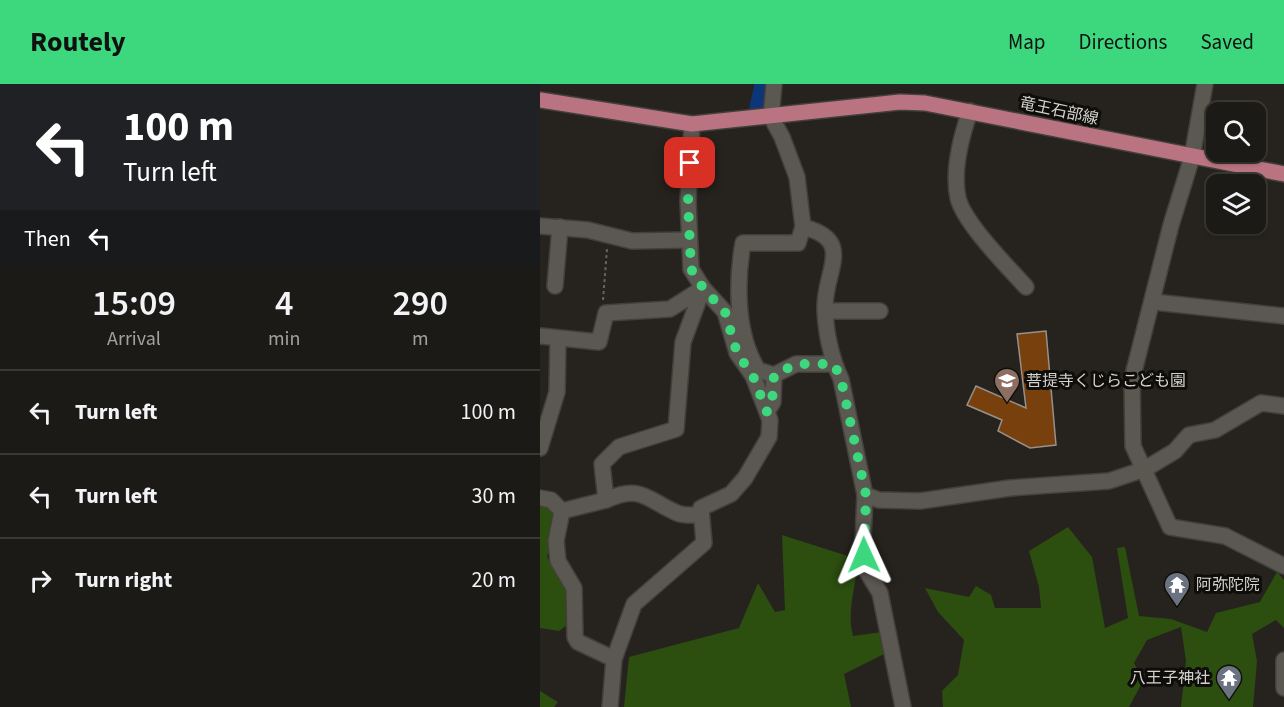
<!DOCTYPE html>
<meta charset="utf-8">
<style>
:root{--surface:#1c1a16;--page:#25231f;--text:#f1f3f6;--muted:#a0a1a1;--line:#3a3835;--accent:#3dd77e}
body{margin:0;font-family:"Source Sans 3","Noto Sans JP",sans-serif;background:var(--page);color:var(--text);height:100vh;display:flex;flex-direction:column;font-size:22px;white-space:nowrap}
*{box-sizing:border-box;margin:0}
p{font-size:20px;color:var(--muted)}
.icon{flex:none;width:33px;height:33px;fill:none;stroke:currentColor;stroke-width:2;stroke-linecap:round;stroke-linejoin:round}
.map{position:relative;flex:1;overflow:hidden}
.details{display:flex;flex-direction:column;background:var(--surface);width:540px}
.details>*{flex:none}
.top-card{background:#202124;color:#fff;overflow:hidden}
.buttons{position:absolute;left:666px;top:18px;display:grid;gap:12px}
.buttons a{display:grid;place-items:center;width:60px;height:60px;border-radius:12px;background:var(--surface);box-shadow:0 2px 4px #0004,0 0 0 2px var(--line);font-size:30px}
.pin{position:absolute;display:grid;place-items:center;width:51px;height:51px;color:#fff;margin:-26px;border-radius:12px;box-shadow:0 3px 9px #0006}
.me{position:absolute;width:66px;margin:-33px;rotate:359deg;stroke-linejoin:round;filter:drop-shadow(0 0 4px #0008)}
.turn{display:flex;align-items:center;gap:21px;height:126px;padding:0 24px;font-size:27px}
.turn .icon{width:78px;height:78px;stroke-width:2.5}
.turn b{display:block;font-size:42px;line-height:51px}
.then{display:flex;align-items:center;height:57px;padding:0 24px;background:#0003;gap:12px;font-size:22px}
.eta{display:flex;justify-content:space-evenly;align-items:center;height:102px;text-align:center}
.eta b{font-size:36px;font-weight:600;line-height:42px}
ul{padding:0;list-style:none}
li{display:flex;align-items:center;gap:18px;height:84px;padding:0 24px;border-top:2px solid var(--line)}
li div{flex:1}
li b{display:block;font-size:22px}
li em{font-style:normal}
header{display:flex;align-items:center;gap:36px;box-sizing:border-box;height:84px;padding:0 30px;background:var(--accent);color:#111}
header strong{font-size:28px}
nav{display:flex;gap:33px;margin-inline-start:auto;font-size:21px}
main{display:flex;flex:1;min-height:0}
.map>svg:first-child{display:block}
</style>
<header>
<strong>Routely</strong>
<nav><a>Map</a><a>Directions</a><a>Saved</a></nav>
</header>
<main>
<section class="details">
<div class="top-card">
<div class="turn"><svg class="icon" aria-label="left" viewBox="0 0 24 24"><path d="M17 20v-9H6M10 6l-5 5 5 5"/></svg><div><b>100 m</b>Turn left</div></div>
<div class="then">Then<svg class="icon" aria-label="left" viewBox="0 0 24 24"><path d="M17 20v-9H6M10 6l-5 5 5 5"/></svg></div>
</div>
<div class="eta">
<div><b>15:09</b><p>Arrival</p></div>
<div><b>4</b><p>min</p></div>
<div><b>290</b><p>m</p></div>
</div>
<ul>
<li><svg class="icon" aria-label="left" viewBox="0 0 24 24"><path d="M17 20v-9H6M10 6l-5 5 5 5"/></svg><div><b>Turn left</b></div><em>100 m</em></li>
<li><svg class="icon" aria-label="left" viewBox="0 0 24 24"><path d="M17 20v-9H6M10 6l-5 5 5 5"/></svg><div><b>Turn left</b></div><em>30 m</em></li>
<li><svg class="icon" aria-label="right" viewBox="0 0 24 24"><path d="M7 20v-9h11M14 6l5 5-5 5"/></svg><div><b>Turn right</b></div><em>20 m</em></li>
</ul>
</section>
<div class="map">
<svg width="744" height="623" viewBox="0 0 744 623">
<rect width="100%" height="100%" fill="#26231e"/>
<g fill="#2c4e0f">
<path d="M 0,420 L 8,420 L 15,435 L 7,473 L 28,507 L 27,541 L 19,547 L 0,544 Z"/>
<path d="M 528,443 L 552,473 L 565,544 L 588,534 L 577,464 L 585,463 L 599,532 L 631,535 L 667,548 L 676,529 L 720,518 L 737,488 L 744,496 L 744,544 L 736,536 L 712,550 L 717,577 L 713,623 L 641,623 L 646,577 L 641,543 L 607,556 L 594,579 L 603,597 L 589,623 L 403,623 L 402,607 L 418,591 L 424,556 L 398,528 L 385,504 L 429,513 L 436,502 L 451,511 L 455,524 L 501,524 L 499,503 L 489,467 Z"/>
<path d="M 242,451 L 317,475 C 317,503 306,525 313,552 L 342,548 L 344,570 L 304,590 L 311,623 L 84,623 L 89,573 L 199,544 L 218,499 L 235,528 L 245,526 Z"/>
<path d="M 0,607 L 18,618 L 14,623 L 0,623 Z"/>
</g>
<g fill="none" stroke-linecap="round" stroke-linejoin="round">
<path stroke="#0d3679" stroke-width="24" d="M 220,30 L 227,0"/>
</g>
<path fill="#78400d" stroke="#97908c" stroke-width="1.5" d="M 506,247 L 516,361 L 490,364 L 458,347 L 462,336 L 427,321 L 436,302 L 486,324 L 477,250 Z"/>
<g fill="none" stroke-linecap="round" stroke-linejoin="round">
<defs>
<g id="minor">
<path d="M 234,0 L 231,33 L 242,53 L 257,93 L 263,143 C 315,156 285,186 285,222 C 285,246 291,274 301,295 L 325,411 L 339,416 L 380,417 L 470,404 L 569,397 L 605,385 L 635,367 L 649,351 L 675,346 L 721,319 L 744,322"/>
<path d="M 665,0 L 652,73 L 631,141 L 592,295 L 593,362 L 630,443 L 685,452 L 744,482"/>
<path d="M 430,27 C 421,53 412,86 418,114 C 424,139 468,183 486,203"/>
<path d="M 0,142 L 48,146 L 92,157 L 149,156"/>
<path d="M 15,202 L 20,143"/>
<path d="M 614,218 L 744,232"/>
<path d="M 285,227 L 340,227"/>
<path d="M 0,252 L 59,258 L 66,229 L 130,225 L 163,204"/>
<path d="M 234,291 L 218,286 C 196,251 196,199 203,159 L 258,159 L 263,143"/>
<path d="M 227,328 L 233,318 L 234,291 L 256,280 L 294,280"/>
<path d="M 0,364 L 17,308 L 18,255"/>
<path d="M 325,411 L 323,456 L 326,486 L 340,509 L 363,623"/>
<path d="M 0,414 L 11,416 L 22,427 L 66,416 L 62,380 L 79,363 L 136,345 L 143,258 L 163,204"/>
<path d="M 66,416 C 102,400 107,416 137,429 C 144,432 154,431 161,431"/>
<path d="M 22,427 L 16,457 L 18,477 L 34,504 L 35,553 L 38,558 L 74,575"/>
<path d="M 744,576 L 744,604"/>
<path d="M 70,623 L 74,575 L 94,520 L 164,459 L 161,424 L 191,410 L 205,394 L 229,353 L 230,336 L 213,292 L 197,269 L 185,228 L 163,204 L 151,185 L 148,117 L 152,40"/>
</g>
<path id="major" d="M 0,16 L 152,40 L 360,18 L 385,19 L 744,90"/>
</defs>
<use href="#minor" stroke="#42403b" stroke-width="18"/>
<use href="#major" stroke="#42403b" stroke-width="18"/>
<path stroke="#666460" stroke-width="2" stroke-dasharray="3 3" stroke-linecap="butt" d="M 63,216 L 67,165"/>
<use href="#minor" stroke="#5b5852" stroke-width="15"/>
<use href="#major" stroke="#ba7381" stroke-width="15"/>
</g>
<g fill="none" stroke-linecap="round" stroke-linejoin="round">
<path stroke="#3dd77e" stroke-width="10" stroke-dasharray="0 18" d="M 150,79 L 148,117 L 151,185 L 163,204 L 185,228 L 197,269 L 213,292 L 227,328 L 232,318 L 234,291 L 256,280 L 294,280 L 301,295 L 326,411 L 324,471"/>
</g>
<defs>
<symbol id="school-pin" viewBox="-11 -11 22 30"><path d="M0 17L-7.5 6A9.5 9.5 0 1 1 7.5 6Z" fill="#8d6e63" stroke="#0e0d0a"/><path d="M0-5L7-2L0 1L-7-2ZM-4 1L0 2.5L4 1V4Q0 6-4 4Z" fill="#fff"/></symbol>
<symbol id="temple-pin" viewBox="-11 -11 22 30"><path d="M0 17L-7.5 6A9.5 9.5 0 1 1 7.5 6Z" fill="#6b7280" stroke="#0e0d0a"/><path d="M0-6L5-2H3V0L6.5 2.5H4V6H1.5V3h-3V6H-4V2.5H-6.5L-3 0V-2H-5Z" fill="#fff"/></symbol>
</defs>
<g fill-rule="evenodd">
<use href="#school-pin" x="452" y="282" width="30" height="40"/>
<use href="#temple-pin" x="622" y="486" width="30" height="40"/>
<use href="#temple-pin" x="674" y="579" width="30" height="40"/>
</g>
<g text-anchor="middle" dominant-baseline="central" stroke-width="6" stroke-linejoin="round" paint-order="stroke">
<g font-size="16" fill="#d2d1cd" stroke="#0e0d0a">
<text transform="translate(519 27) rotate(12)">竜王石部線</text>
</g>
<g font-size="16" fill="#d2d1cd" stroke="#0e0d0a" text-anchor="start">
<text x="486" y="297">菩提寺くじらこども園</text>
<text x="656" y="501">阿弥陀院</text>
<text x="670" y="594" text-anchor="end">八王子神社</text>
</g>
</g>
</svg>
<div class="buttons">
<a><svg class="icon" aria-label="search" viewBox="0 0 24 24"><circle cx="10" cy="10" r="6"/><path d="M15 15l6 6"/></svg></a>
<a><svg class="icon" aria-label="layers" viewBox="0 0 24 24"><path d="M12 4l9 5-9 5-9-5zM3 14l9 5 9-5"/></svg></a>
</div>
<div class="pin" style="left:150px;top:79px;background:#d93025"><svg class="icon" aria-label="arrive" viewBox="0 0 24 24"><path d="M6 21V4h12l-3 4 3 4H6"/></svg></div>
<svg class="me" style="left:324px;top:471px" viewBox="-20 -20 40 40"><path d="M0-17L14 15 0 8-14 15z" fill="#3dd77e" stroke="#fff" stroke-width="4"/></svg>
</div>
</main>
